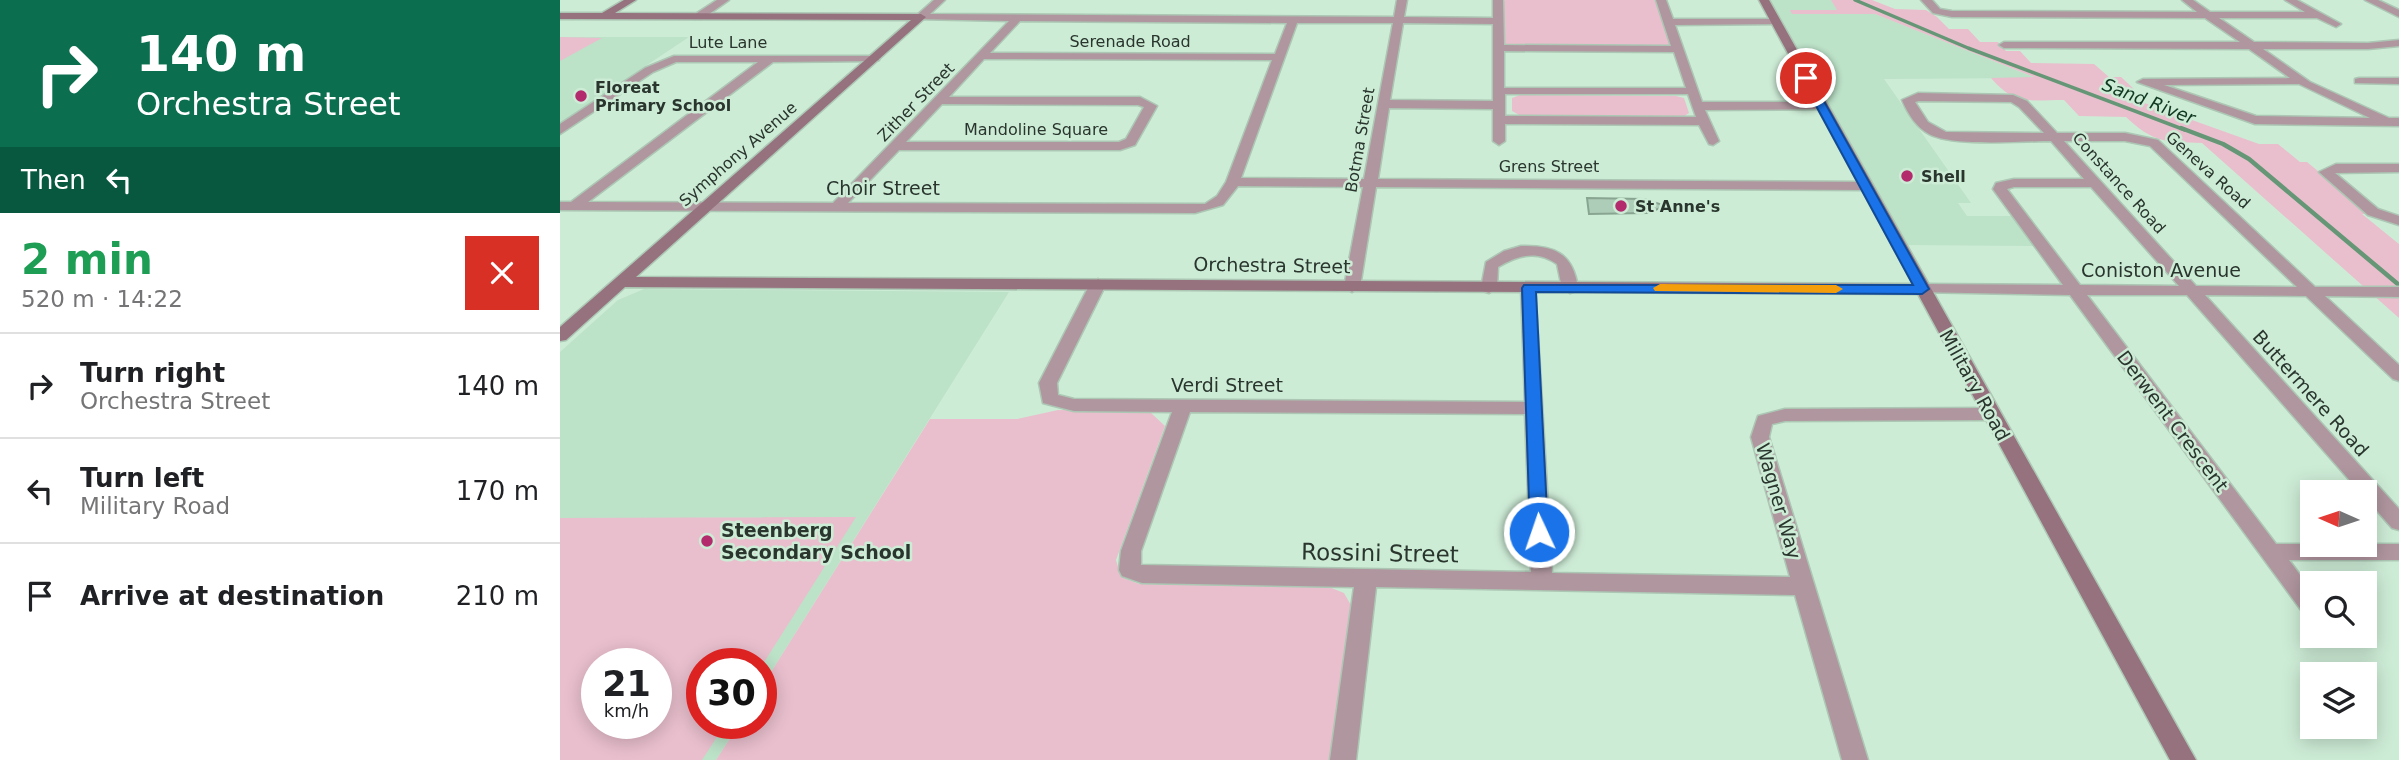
<!DOCTYPE html>
<meta charset="utf-8">
<style>
:root{--surface:#fff;--page:#f6f6f6;--text:#202124;--muted:#757577;--line:#e0e0e0}
body{margin:0;font-family:"DejaVu Sans",sans-serif;background:var(--page);color:var(--text);height:100vh;display:flex;flex-direction:column;font-size:26px;white-space:nowrap}
*{box-sizing:border-box;margin:0}
p{font-size:23px;color:var(--muted)}
.icon{flex:none;width:38px;height:38px;fill:none;stroke:currentColor;stroke-width:2;stroke-linecap:round;stroke-linejoin:round}
.map{position:relative;flex:1;overflow:hidden}
.panel{display:flex;flex-direction:column;background:var(--surface);width:560px}
.panel>*{flex:none}
.top-card{background:#0b6e4f;color:#fff;overflow:hidden}
.needle{width:46px;rotate:273deg}
.fabs{position:absolute;left:1740px;top:480px;display:grid;gap:14px}
.fabs a{display:grid;place-items:center;width:77px;height:77px;border-radius:0px;background:var(--surface);box-shadow:0 4px 18px #0003;font-size:35px}
.speed{position:absolute;left:21px;top:648px;display:flex;gap:14px;font-size:35px;font-weight:700;text-align:center}
.speed>*{display:grid;place-content:center;width:91px;height:91px;border-radius:50%;background:var(--surface);box-shadow:0 4px 18px #0003;line-height:1}
.speed small{font-size:18px;font-weight:400}
.speed .limit{border:10px solid #d22;background:#fff;color:#111}
.pin{position:absolute;display:grid;place-items:center;width:60px;height:60px;color:#fff;margin:-30px;border:4px solid #fff;border-radius:50%;box-shadow:0 2px 7px #0007}
.me{position:absolute;width:77px;margin:-38px;rotate:357deg;stroke-linejoin:round;filter:drop-shadow(0 0 5px #0008)}
.turn{display:flex;align-items:center;gap:24px;height:147px;padding:0 21px;font-size:32px}
.turn .icon{width:91px;height:91px;stroke-width:2.5}
.turn b{display:block;font-size:49px;line-height:60px}
.then{display:flex;align-items:center;height:66px;padding:0 21px;background:#0003;gap:14px;font-size:26px}
.round{display:grid;place-items:center;flex:none;width:74px;height:74px;border-radius:0px;background:var(--page)}
.overview{display:flex;align-items:center;justify-content:space-between;height:119px;padding:0 21px}
h1{font-size:42px;font-weight:700;line-height:52px;color:#1e9e55}
ul{padding:0;list-style:none}
li{display:flex;align-items:center;gap:21px;height:105px;padding:0 21px;border-top:2px solid var(--line)}
li div{flex:1}
li b{display:block;font-size:26px}
li em{font-style:normal}
main{display:flex;flex:1;min-height:0}
.map>svg:first-child{display:block}
</style>
<main>
<section class="panel">
<div class="top-card">
<div class="turn"><svg class="icon" aria-label="right" viewBox="0 0 24 24"><path d="M7 20v-9h11M14 6l5 5-5 5"/></svg><div><b>140 m</b>Orchestra Street</div></div>
<div class="then">Then<svg class="icon" aria-label="left" viewBox="0 0 24 24"><path d="M17 20v-9H6M10 6l-5 5 5 5"/></svg></div>
</div>
<div class="overview"><div><h1>2 min</h1><p>520 m · 14:22</p></div><a class="round" style="background:#d93025;color:#fff"><svg class="icon" aria-label="close" viewBox="0 0 24 24"><path d="M6 6l12 12M18 6L6 18"/></svg></a></div>
<ul>
<li><svg class="icon" aria-label="right" viewBox="0 0 24 24"><path d="M7 20v-9h11M14 6l5 5-5 5"/></svg><div><b>Turn right</b><p>Orchestra Street</p></div><em>140 m</em></li>
<li><svg class="icon" aria-label="left" viewBox="0 0 24 24"><path d="M17 20v-9H6M10 6l-5 5 5 5"/></svg><div><b>Turn left</b><p>Military Road</p></div><em>170 m</em></li>
<li><svg class="icon" aria-label="arrive" viewBox="0 0 24 24"><path d="M6 21V4h12l-3 4 3 4H6"/></svg><div><b>Arrive at destination</b></div><em>210 m</em></li>
</ul>
</section>
<div class="map">
<svg width="1839" height="760" viewBox="0 0 1839 760">
<rect width="100%" height="100%" fill="#cdecd6"/>
<g fill="#bce2c8" fill-rule="evenodd">
<path d="M 1204,0 L 1271,0 L 1278,10 L 1231,11 L 1233,14 L 1315,14 L 1476,78 L 1324,79 L 1411,203 L 1398,203 L 1407,216 L 1454,216 L 1476,246 L 1338,245 Z"/>
<path d="M 0,37 L 129,37 L 0,123 Z"/>
<path d="M 84,289 L 449,292 L 201,688 L 201,663 L 142,663 L 142,723 L 180,723 L 156,760 L 0,760 L 0,352 L 58,300 ZM 37,663 L 96,663 L 96,723 L 37,723 Z"/>
</g>
<g fill="#e9bfcd" fill-rule="evenodd">
<path d="M 945,0 L 1094,0 L 1097,2 L 1111,44 L 1101,47 L 947,45 L 943,43 L 942,2 Z"/>
<path d="M 1271,0 L 1312,0 L 1335,9 L 1366,10 L 1377,17 L 1389,29 L 1408,29 L 1420,42 L 1438,42 L 1446,51 L 1460,51 L 1471,63 L 1534,64 L 1549,77 L 1561,77 L 1574,89 L 1565,96 L 1699,144 L 1718,144 L 1740,162 L 1747,162 L 1810,214 L 1802,214 L 1839,244 L 1839,318 L 1642,143 C 1607,142 1593,143 1566,117 L 1519,116 L 1504,100 C 1470,100 1455,106 1431,78 L 1474,77 L 1315,14 L 1232,14 L 1230,10 L 1277,10 Z"/>
<path d="M 0,37 L 42,38 L 0,61 Z"/>
<path d="M 960,95 L 1116,96 L 1124,98 L 1129,113 L 1123,117 L 961,116 L 952,111 L 952,98 Z"/>
<path d="M 498,410 L 589,411 L 605,426 L 556,560 L 561,577 L 579,584 L 769,587 L 784,593 L 792,607 L 774,760 L 156,760 L 180,723 L 201,723 L 201,688 L 370,419 L 457,419 Z"/>
<path d="M 296,517 L 201,667 L 201,663 L 142,663 L 142,723 L 166,723 L 142,760 L 0,760 L 0,518 ZM 37,663 L 96,663 L 96,723 L 37,723 Z"/>
</g>
<g fill="none" stroke-linecap="round" stroke-linejoin="round">
<path stroke="#659776" stroke-width="3.5" d="M 1295,0 L 1408,48 L 1625,130"/>
<path stroke="#659776" stroke-width="4.5" d="M 1621,128 L 1663,144 L 1689,159 L 1839,285"/>
</g>
<path fill="#aecdb8" stroke="#88a591" stroke-width="2" d="M 1027,198 L 1084,199 L 1106,206 L 1087,213 L 1029,214 Z"/>
<g fill="none" stroke-linecap="round" stroke-linejoin="round">
<defs>
<g id="street">
<path d="M 157,0 L 169,0 L 142,19 L 134,19 L 134,15 Z"/>
<path d="M 374,0 L 385,0 L 370,14 L 834,17 L 837,0 L 847,0 L 844,17 L 933,18 L 933,0 L 943,0 L 944,45 L 1111,46 L 1096,0 L 1106,0 L 1113,19 L 1215,19 L 1220,22 L 1219,24 L 1115,25 L 1142,102 L 1262,102 L 1266,103 L 1266,109 L 1145,110 L 1159,141 L 1153,145 L 1149,144 L 1139,125 L 945,124 L 945,141 L 939,145 L 933,141 L 933,109 L 829,108 L 818,179 L 1305,182 L 1312,186 L 1305,190 L 816,187 L 800,287 L 792,292 L 784,287 L 803,187 L 678,186 L 663,205 L 635,213 L 0,210 L 0,202 L 11,202 L 198,62 L 116,62 L 93,72 L 0,134 L 0,124 L 85,68 L 114,56 L 319,56 L 319,60 L 315,61 L 213,62 L 28,202 L 273,203 L 449,21 L 357,19 L 357,15 ZM 460,21 L 727,23 L 715,54 L 430,53 ZM 737,23 L 833,23 L 804,179 L 681,178 ZM 843,23 L 933,24 L 933,101 L 830,100 ZM 944,51 L 1114,52 L 1126,88 L 944,88 ZM 424,59 L 712,60 L 666,182 L 657,196 L 645,204 L 288,203 L 339,150 L 560,150 L 575,145 L 597,106 L 580,97 L 389,97 ZM 945,94 L 1128,94 L 1136,117 L 945,116 ZM 382,104 L 578,105 L 584,107 L 566,139 L 559,142 L 346,142 Z"/>
<path d="M 1361,0 L 1372,0 L 1380,9 L 1392,11 L 1637,12 L 1622,0 L 1633,0 L 1650,12 L 1745,12 L 1725,0 L 1737,0 L 1781,24 L 1776,27 L 1757,18 L 1659,18 L 1694,42 L 1808,43 L 1839,40 L 1839,46 L 1808,49 L 1703,49 L 1750,82 L 1829,118 L 1839,118 L 1839,126 L 1695,124 L 1577,82 L 1583,79 L 1730,78 L 1689,49 L 1444,48 L 1439,45 L 1444,42 L 1680,42 L 1645,18 L 1392,17 L 1373,13 ZM 1739,84 L 1810,118 L 1696,116 L 1604,85 Z"/>
<path d="M 1805,0 L 1818,0 L 1839,10 L 1839,17 Z"/>
<path d="M 1799,78 L 1839,78 L 1839,84 L 1795,83 L 1795,79 Z"/>
<path d="M 1358,93 L 1453,95 L 1467,101 L 1497,133 L 1565,133 L 1598,140 L 1755,287 L 1839,287 L 1839,297 L 1765,296 L 1839,365 L 1839,381 L 1833,379 L 1746,296 L 1645,295 L 1839,509 L 1839,530 L 1832,528 L 1804,496 L 1804,492 L 1800,492 L 1627,295 L 1527,295 L 1716,544 L 1839,544 L 1839,560 L 1729,560 L 1752,591 L 1752,617 L 1744,614 L 1510,295 L 1356,292 L 1354,289 L 1356,286 L 1362,284 L 1503,285 L 1433,189 L 1436,183 L 1454,179 L 1524,179 L 1491,141 C 1461,141 1393,147 1369,134 C 1356,127 1348,114 1342,100 ZM 1359,101 L 1451,102 L 1459,107 L 1484,133 L 1386,132 L 1368,122 L 1355,102 ZM 1504,141 L 1565,141 L 1590,146 L 1737,287 L 1636,286 ZM 1454,187 L 1531,187 L 1619,286 L 1520,285 L 1447,189 Z"/>
<path d="M 1776,164 L 1839,164 L 1839,172 L 1775,173 L 1818,209 L 1839,216 L 1839,225 L 1808,215 L 1759,172 Z"/>
<path d="M 961,246 C 994,245 1013,253 1018,288 L 1016,291 L 1010,293 L 1002,288 L 997,264 C 977,250 958,255 938,267 L 937,288 L 929,293 L 923,291 L 921,288 L 926,262 L 944,251 Z"/>
<path d="M 538,279 L 546,284 L 497,383 L 498,395 L 514,399 L 965,402 L 961,288 L 969,283 L 975,285 L 992,573 L 1230,577 L 1191,437 L 1198,416 L 1225,409 L 1431,408 L 1437,410 L 1440,414 L 1437,418 L 1431,420 L 1225,421 L 1212,424 L 1209,437 L 1308,760 L 1282,760 L 1235,595 L 816,587 L 796,760 L 770,760 L 794,587 L 582,583 L 562,576 L 559,570 L 561,551 L 612,412 L 514,411 L 483,403 L 479,383 L 530,284 ZM 630,412 L 965,414 L 971,572 L 581,565 L 581,551 Z"/>
</g>
<path id="secondary" d="M 64,0 L 76,0 L 55,13 L 361,14 L 366,17 L 76,277 L 1353,284 L 1199,0 L 1209,0 L 1636,760 L 1610,760 L 1358,294 L 65,287 L 6,340 L 0,341 L 0,327 L 351,20 L 0,19 L 0,13 L 42,13 Z"/>
</defs>
<use href="#street" stroke="#acc7b4" stroke-width="3"/>
<use href="#secondary" stroke="#acc7b4" stroke-width="3"/>
<use href="#street" fill="#b0969f" fill-rule="evenodd"/>
<use href="#secondary" fill="#96717e" fill-rule="evenodd"/>
</g>
<path fill="#1a73e8" stroke="#114b97" stroke-width="2" d="M 1246,75 L 1251,78 L 1369,289 L 1362,294 L 976,292 L 988,532 L 986,537 L 979,539 L 972,537 L 970,532 L 962,288 L 964,285 L 1353,285 L 1241,78 Z"/>
<path fill="#f59e0b" d="M 1100,284 L 1276,285 L 1283,289 L 1276,293 L 1095,291 L 1093,288 Z"/>
<g fill="#b32b6d" stroke="#cdecd6" stroke-width="2.5">
<circle cx="21" cy="96" r="7"/>
<circle cx="1347" cy="176" r="7"/>
<circle cx="1061" cy="206" r="7"/>
<circle cx="147" cy="541" r="7"/>
</g>
<g text-anchor="middle" dominant-baseline="central" stroke-width="5" stroke-linejoin="round" paint-order="stroke">
<g font-size="16" fill="#29352d" stroke="#cdecd6">
<text x="570" y="41">Serenade Road</text>
<text x="168" y="42">Lute Lane</text>
<text transform="translate(356 102) rotate(-46)">Zither Street</text>
<text x="476" y="129">Mandoline Square</text>
<text transform="translate(800 140) rotate(-80)">Botma Street</text>
<text transform="translate(178 154) rotate(-41)">Symphony Avenue</text>
<text x="989" y="166">Grens Street</text>
<text transform="translate(1648 170) rotate(42)">Geneva Road</text>
<text transform="translate(1559 183) rotate(48)">Constance Road</text>
</g>
<g font-size="16" font-weight="bold" fill="#29352d" stroke="#cdecd6" text-anchor="start">
<text x="35" y="87">Floreat<tspan x="35" dy="18">Primary School</tspan></text>
<text x="1361" y="176">Shell</text>
<text x="1075" y="206">St Anne's</text>
</g>
<g font-size="18" font-style="italic" fill="#0f3821" stroke="#cdecd6">
<text transform="translate(1589 101) rotate(21)">Sand River</text>
</g>
<g font-size="19" fill="#29352d" stroke="#cdecd6">
<text x="323" y="188">Choir Street</text>
<text transform="translate(712 265) rotate(1)">Orchestra Street</text>
<text x="1601" y="270">Coniston Avenue</text>
<text x="667" y="385">Verdi Street</text>
<text transform="translate(1415 385) rotate(61)">Military Road</text>
<text transform="translate(1751 393) rotate(48)">Buttermere Road</text>
<text transform="translate(1613 421) rotate(53)">Derwent Crescent</text>
<text transform="translate(1219 501) rotate(74)">Wagner Way</text>
</g>
<g font-size="19" font-weight="bold" fill="#29352d" stroke="#cdecd6" text-anchor="start">
<text x="161" y="530">Steenberg<tspan x="161" dy="22">Secondary School</tspan></text>
</g>
<g font-size="23" fill="#29352d" stroke="#cdecd6">
<text transform="translate(820 553) rotate(1)">Rossini Street</text>
</g>
</g>
</svg>
<div class="fabs">
<a><svg class="needle" viewBox="-14 -14 28 28"><path d="M0-13l5 13h-10z" fill="#e53935"/><path d="M0 13l5-13h-10z" fill="#757577"/></svg></a>
<a><svg class="icon" aria-label="search" viewBox="0 0 24 24"><circle cx="10" cy="10" r="6"/><path d="M15 15l6 6"/></svg></a>
<a><svg class="icon" aria-label="layers" viewBox="0 0 24 24"><path d="M12 4l9 5-9 5-9-5zM3 14l9 5 9-5"/></svg></a>
</div>
<div class="speed"><div>21<small>km/h</small></div><div class="limit">30</div></div>
<div class="pin" style="left:1246px;top:78px;background:#d93025"><svg class="icon" aria-label="arrive" viewBox="0 0 24 24"><path d="M6 21V4h12l-3 4 3 4H6"/></svg></div>
<svg class="me" style="left:979px;top:532px" viewBox="-20 -20 40 40"><circle r="17" fill="#1a73e8" stroke="#fff" stroke-width="3"/><path d="M0-11L8 9 0 5-8 9z" fill="#fff"/></svg>
</div>
</main>
